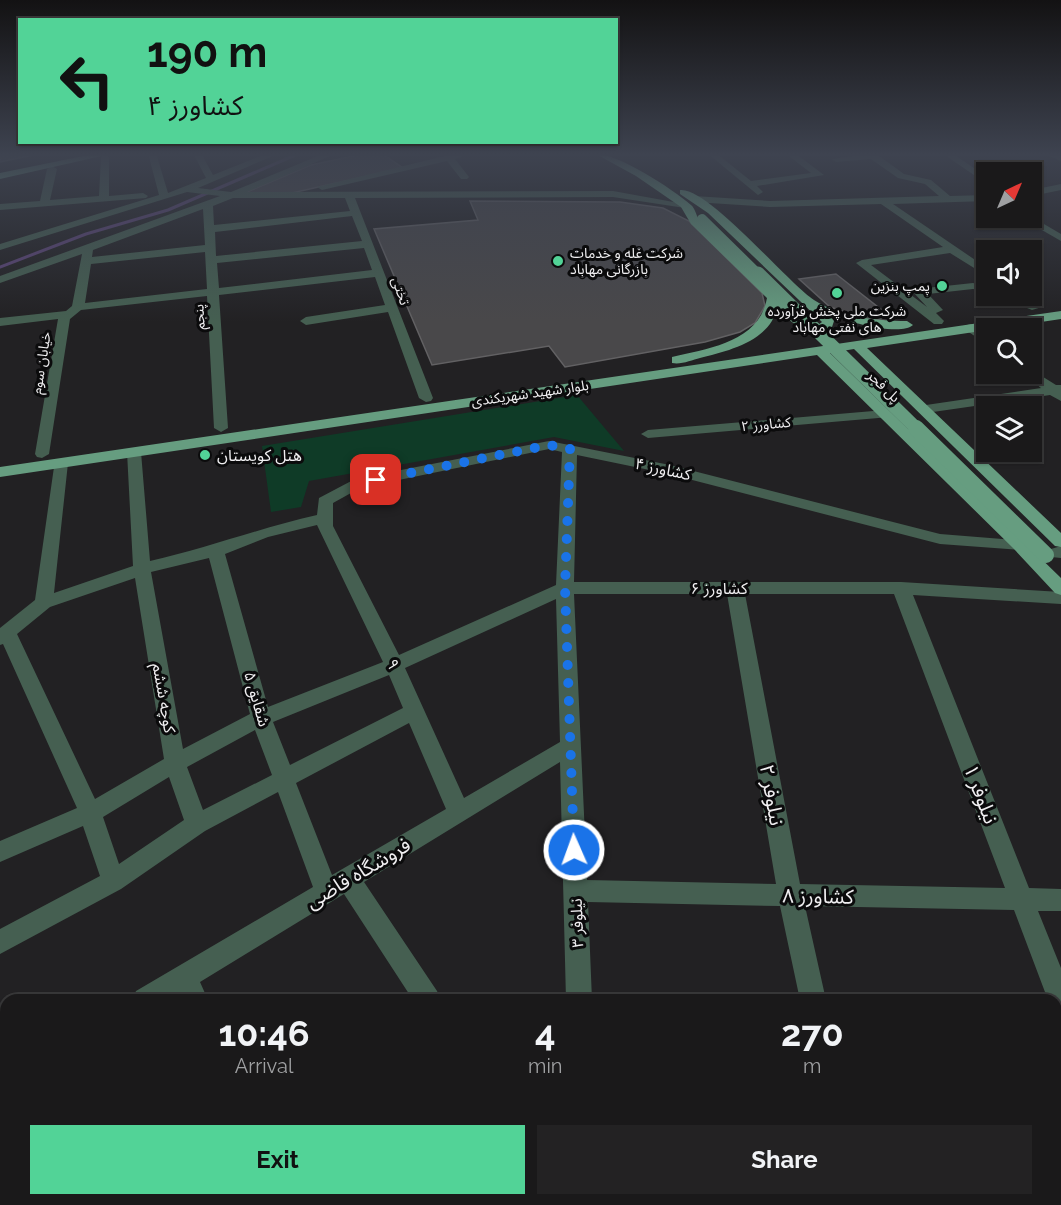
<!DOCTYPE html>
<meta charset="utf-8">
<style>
:root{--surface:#1a191a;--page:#232223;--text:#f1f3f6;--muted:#9fa0a2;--line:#383839;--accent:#52d397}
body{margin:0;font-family:Raleway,"Noto Sans Arabic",sans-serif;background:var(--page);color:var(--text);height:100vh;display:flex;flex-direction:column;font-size:22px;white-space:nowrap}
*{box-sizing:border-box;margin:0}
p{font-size:20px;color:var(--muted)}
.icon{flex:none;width:33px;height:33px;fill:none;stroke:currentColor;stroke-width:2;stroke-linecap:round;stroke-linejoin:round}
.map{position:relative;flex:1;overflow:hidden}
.sheet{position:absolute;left:0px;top:994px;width:1062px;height:212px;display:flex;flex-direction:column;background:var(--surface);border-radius:18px 18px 0 0;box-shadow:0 2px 4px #0004,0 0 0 2px var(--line)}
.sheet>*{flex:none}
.banner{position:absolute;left:18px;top:18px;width:600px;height:126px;border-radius:0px;box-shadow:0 2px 4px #0004,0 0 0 2px var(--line);background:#52d397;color:#111;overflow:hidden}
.needle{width:39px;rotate:44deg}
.tools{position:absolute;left:976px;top:162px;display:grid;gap:12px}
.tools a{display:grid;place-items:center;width:66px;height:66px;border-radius:0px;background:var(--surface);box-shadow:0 2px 4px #0004,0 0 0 2px var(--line);font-size:30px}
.pin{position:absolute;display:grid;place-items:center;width:51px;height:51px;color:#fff;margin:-26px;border-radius:12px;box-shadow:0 3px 9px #0006}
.me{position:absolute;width:66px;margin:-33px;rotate:358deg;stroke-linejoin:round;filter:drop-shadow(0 0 4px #0008)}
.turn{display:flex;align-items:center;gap:21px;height:126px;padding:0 30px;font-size:27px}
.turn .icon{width:78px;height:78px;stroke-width:2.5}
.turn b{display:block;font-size:42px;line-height:51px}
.eta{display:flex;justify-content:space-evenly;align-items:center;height:102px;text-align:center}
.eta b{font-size:36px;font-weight:700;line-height:42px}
.action{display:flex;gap:12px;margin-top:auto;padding:12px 30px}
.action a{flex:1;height:69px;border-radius:0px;background:var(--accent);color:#111;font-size:24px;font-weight:700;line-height:69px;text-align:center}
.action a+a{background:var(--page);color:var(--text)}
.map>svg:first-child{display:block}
</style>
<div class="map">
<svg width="1061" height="1205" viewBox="0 0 1061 1205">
<rect width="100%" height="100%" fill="#222123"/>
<path fill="#0f3b27" d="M 577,395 L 624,451 L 554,437 L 309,481 L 301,507 L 271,512 L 262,446 Z"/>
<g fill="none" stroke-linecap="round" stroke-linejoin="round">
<path stroke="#5c4578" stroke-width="3" d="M 0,267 L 86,234 L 168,210 L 300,153"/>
</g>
<g fill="#49484a" stroke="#626163" stroke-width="1.5">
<path d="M 0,153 L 43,153 L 0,162 Z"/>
<path d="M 367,153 L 381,153 L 403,168 L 292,193 L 242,194 L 311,165 Z"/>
<path d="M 470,201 L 620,202 L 663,208 L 689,221 L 762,293 L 765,306 L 755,323 L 740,332 L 705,342 L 565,367 L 549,346 L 432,365 L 374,229 L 478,220 Z"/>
<path d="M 836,274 L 892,318 L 870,320 L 830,307 L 799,279 Z"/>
</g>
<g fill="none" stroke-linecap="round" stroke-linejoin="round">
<g fill="#455f51" fill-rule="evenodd">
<path d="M 148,153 L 156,153 L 168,193 L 206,178 L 193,153 L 201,153 L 213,175 L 268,153 L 280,153 L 198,188 L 231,192 L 325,153 L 337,153 L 247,192 L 613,191 L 690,205 L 685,208 L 613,197 L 355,198 L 433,398 L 431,401 L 426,402 L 419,398 L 388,312 L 306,325 L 300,321 L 306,317 L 385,305 L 375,277 L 219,295 L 228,428 L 221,432 L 214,428 L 207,296 L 81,310 L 70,319 L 49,454 L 42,458 L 37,457 L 35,454 L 58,319 L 0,326 L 0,318 L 66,311 L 72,306 L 82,254 L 0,283 L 0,276 L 220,196 L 187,192 L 0,250 L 0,244 L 159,195 ZM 233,198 L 345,198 L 350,211 L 214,225 L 213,206 ZM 203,209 L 205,245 L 92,257 L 93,250 ZM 352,216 L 362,241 L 216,256 L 215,232 ZM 364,248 L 372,270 L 219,288 L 217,263 ZM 205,252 L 207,289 L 85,303 L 91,264 Z"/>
<path d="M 457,153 L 473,153 L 455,159 L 469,177 L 467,179 L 461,179 L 447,161 L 322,190 L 317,187 Z"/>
<path d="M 707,153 L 716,153 L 751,181 L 811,173 L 785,153 L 795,153 L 824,175 L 757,186 L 763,192 L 758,195 Z"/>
<path d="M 875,153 L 904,174 L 931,180 L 950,196 L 987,195 L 987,201 L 893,204 L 987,268 L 987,276 L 950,253 L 871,265 L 927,307 L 914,293 L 917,289 L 973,283 L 987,286 L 987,292 L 973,289 L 928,294 L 943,310 L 936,313 L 944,321 L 942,324 L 934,324 L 856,263 L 862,260 L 943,247 L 881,204 L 770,207 L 694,202 L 689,199 L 694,196 L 770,201 L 939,196 L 925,184 L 898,178 L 871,159 L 836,162 L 832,159 Z"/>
<path d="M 942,153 L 952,153 L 987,177 L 987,184 Z"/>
<path d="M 1046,153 L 1061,155 L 1061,161 L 1047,155 Z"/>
<path d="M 105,154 L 109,157 L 109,196 L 143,193 L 148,196 L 146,198 L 0,210 L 0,204 L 40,201 L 47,169 L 52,166 L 57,169 L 50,200 L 99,196 L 101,157 Z"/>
<path d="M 1061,184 L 1061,190 L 1032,196 L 1032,190 Z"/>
<path d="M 1032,217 L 1061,234 L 1061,241 L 1021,218 Z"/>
<path d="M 998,296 L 1014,296 L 1042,307 L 1032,310 Z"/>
<path d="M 971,324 L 987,334 L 987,344 L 967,331 L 967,325 Z"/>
<path d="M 1032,370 L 1056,385 L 1061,385 L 1061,401 L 1050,395 L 926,413 L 919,409 L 926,405 L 1041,388 L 1024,374 L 1032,374 Z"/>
<path d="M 885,410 L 892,414 L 890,417 L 648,438 L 641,434 L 648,430 Z"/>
<path d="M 549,441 L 670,465 L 940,534 L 1026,541 L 1028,545 L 1020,550 L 940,544 L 669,474 L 577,455 L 574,582 L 901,582 L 1061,592 L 1061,604 L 913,595 L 1029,888 L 1061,889 L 1061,911 L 1038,911 L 1061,968 L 1061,1014 L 1056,1012 L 1056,1000 L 1048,1000 L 1014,910 L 805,906 L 826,1000 L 800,1000 L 780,906 L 588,902 L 592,1000 L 566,1000 L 560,762 L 364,882 L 437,991 L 441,1000 L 413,1000 L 344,894 L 200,982 L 208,1000 L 182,1000 L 179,994 L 169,1000 L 132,1000 L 136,991 L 313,887 L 278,792 L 205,831 L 121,889 L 0,954 L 0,929 L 100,876 L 83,826 L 0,862 L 0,841 L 77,808 L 3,644 L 0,645 L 0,628 L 35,600 L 55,460 L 65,460 L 68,463 L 54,593 L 133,566 L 127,452 L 129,449 L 134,448 L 141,452 L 150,561 C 207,548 260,528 317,515 L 319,498 L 355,479 ZM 549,449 L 562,452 L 556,585 L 399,655 L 333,526 L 333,503 L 360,488 ZM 317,525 L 383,662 L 268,707 L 225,554 L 268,537 ZM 209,558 L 250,714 L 183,749 L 151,572 ZM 135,578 L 164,759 L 95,799 L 17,634 L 50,607 ZM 574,594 L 727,594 L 776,884 L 587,880 ZM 745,594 L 894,594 L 1005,888 L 800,884 ZM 556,599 L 560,742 L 464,798 L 405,668 ZM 389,675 L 403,708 L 290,765 L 273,722 ZM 409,723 L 446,809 L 332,875 L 296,783 ZM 255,730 L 272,775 L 203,810 L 187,767 ZM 169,777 L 184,820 L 119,864 L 103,817 Z"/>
<path d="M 1061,546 L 1061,558 L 1051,557 L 1049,553 L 1051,549 Z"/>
<path d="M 6,1073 L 6,1101 L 0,1104 L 0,1076 Z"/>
<path d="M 0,1164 L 6,1167 L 6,1200 L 21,1200 L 22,1205 L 0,1205 Z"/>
<path d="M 271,1200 L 301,1200 L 303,1205 L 273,1205 Z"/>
<path d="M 543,1200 L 601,1200 L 601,1205 L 545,1205 Z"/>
<path d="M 842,1200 L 872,1200 L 873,1205 L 843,1205 Z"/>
</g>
<g fill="#669d80" fill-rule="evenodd">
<path d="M 98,153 L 115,153 L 0,179 L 0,173 Z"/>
<path d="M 594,153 C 617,153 673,189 691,205 C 695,208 696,215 699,220 L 808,322 L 818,325 L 822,322 L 708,213 L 680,194 L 680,190 C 707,186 787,282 814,300 C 840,317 876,321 907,321 L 913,325 C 900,337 846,321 829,315 L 834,321 L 831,330 C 808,335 793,326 777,308 C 770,341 728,351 700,358 C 692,360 681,365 672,363 L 672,357 C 709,348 759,342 767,298 L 691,224 L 681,207 L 636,176 Z"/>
<path d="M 1061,311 L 1061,319 L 867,348 L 1061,533 L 1061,547 L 1055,546 L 854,349 L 830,353 L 1061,578 L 1061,595 L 1055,593 L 1014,549 L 817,355 L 0,477 L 0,467 Z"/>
</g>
<path stroke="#669d80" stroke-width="10" d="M 702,219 L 759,275"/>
<path stroke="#669d80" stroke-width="13" d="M 758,273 L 918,430"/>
<path stroke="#669d80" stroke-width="16" d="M 916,428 L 1046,555"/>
</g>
<linearGradient id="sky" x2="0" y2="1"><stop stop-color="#131213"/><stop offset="0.48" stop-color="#3e4350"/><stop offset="1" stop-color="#3e4350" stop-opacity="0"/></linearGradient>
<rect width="1061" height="322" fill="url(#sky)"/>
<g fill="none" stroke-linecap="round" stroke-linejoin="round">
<path stroke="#1a73e8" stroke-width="10" stroke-dasharray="0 18" d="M 376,480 L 549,445 L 570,449 L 565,588 L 574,850"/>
</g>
<g fill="#52d397" stroke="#0b0b0c" stroke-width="2">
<circle cx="558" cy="261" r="6"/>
<circle cx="942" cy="286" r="6"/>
<circle cx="837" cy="293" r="6"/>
<circle cx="205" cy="455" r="6"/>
</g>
<g text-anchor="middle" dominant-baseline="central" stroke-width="6" stroke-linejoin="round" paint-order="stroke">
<g font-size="14" fill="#f0eff1" stroke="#0b0b0c" text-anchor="start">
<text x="570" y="253">شرکت غله و خدمات<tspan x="570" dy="16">بازرگانی مهاباد</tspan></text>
<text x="930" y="286" text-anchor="end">پمپ بنزین</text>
<text x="837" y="311" text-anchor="middle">شرکت ملی پخش فرآورده<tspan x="837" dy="16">های نفتی مهاباد</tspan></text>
</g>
<g font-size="14" fill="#f0eff1" stroke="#0b0b0c">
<text transform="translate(401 291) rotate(71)">تختی</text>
<text transform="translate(199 317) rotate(-93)">پنجم</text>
<text transform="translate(41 363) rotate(-81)">خیابان سوم</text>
<text transform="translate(884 386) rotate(44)">پل فجر</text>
<text transform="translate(530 393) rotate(-8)">بلوار شهید شهریکندی</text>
<text transform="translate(766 424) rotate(-5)">کشاورز ۲</text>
</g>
<g font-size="16" fill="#f0eff1" stroke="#0b0b0c" text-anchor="start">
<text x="217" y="455">هتل کویستان</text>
</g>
<g font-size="16" fill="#f0eff1" stroke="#0b0b0c">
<text transform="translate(663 469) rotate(12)">کشاورز ۴</text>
<text x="719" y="588">کشاورز ۶</text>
<text transform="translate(393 664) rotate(65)">۹</text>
<text transform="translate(164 698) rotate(80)">کوچه ششم</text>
<text transform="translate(257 699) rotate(74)">شقایق ۵</text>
<text transform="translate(577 923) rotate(-92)">نیلوفر ۳</text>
</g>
<g font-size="20" fill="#f0eff1" stroke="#0b0b0c">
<text transform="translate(981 794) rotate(69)">نیلوفر ۱</text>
<text transform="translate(772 795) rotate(80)">نیلوفر ۲</text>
<text transform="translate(358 873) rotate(-31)">فروشگاه قاضی</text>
<text transform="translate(818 896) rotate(1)">کشاورز ۸</text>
</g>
</g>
</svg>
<div class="tools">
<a><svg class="needle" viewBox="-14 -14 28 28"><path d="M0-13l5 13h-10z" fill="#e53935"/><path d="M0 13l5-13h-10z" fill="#9fa0a2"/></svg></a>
<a><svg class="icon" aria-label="sound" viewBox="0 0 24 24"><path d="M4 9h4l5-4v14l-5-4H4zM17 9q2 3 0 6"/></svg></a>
<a><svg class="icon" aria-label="search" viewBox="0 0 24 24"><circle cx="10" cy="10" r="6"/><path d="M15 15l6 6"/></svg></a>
<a><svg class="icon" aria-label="layers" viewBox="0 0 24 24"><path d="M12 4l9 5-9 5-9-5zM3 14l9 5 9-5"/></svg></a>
</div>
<div class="pin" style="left:376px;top:480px;background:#d93025"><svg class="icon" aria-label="arrive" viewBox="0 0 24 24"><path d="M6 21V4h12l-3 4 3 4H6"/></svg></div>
<svg class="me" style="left:574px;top:850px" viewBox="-20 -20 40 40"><circle r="17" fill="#1a73e8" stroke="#fff" stroke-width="3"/><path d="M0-11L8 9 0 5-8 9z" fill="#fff"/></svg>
<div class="banner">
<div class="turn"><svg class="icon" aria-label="left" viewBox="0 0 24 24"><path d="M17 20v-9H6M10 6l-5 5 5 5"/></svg><div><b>190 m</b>کشاورز ۴</div></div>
</div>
<section class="sheet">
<div class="eta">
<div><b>10:46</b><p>Arrival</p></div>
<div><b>4</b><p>min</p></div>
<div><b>270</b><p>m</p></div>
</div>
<div class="action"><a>Exit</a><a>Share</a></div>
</section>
</div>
